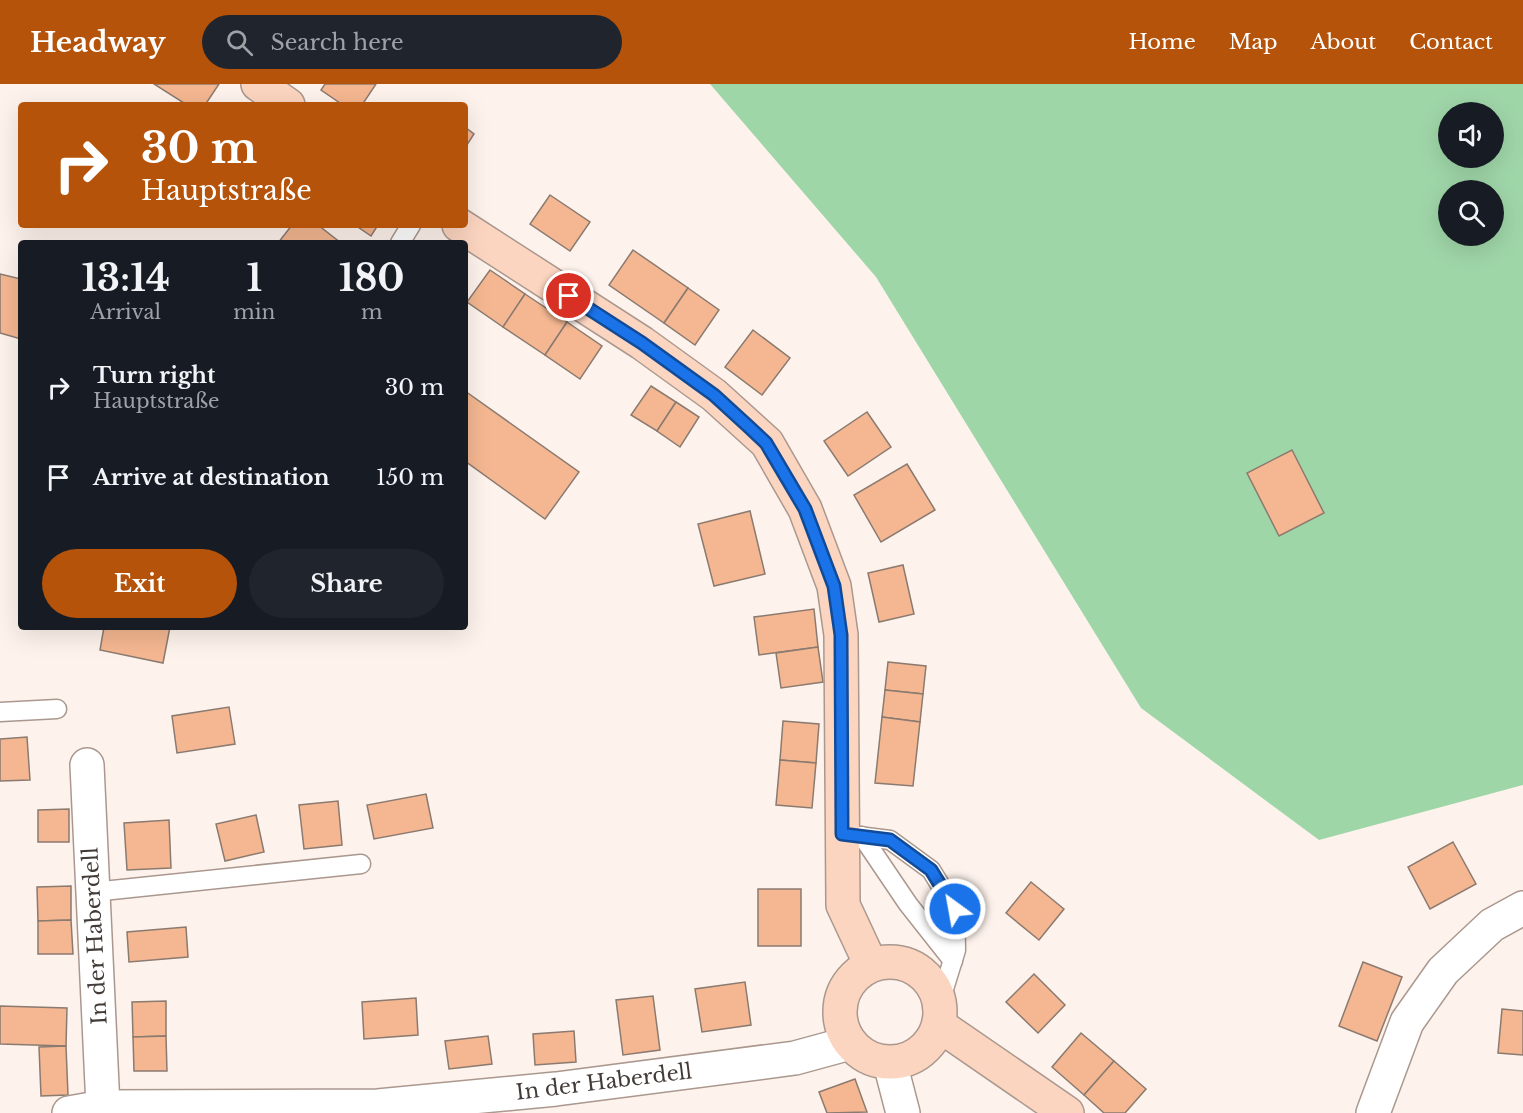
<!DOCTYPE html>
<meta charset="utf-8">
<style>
:root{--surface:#171b24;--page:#20242c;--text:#f1f3f6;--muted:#9ea1a6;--accent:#b45309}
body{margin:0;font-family:"Libre Baskerville",serif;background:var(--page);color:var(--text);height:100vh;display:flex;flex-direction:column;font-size:22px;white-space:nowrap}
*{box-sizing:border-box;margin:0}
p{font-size:20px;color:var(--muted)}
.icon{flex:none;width:33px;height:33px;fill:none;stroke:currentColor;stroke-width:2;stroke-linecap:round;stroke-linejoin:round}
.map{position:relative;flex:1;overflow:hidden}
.panel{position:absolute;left:18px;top:156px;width:450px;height:390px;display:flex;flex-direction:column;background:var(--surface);border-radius:6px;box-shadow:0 6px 24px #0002}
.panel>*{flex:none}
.hud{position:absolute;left:18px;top:18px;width:450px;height:126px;border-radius:6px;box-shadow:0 6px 24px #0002;background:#b45309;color:#fff;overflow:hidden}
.fabs{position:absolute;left:1438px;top:18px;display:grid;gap:12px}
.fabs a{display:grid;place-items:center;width:66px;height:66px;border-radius:50%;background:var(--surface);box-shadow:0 6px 24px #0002;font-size:30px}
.pin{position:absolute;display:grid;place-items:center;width:51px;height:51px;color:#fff;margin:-26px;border:3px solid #fff;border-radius:50%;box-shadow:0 2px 6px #0007}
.me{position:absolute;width:66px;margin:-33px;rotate:328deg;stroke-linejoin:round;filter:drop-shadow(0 0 4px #0008)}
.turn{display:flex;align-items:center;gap:21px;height:126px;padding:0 24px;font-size:27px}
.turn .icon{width:78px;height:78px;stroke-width:2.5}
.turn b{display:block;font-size:42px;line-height:51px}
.eta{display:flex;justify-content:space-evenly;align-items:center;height:102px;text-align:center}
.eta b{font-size:36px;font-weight:800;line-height:42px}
.action{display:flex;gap:12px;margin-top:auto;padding:12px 24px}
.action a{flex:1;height:69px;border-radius:36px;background:var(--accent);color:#fff;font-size:24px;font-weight:800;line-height:69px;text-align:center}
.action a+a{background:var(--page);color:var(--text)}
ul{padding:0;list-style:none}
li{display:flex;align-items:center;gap:18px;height:90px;padding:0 24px}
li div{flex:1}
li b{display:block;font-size:22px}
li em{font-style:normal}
header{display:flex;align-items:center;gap:36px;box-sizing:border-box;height:84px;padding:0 30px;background:var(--accent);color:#fff}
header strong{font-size:28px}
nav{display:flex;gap:33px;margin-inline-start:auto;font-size:21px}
.search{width:420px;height:54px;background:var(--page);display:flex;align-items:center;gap:15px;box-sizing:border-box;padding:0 21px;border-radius:33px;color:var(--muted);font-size:22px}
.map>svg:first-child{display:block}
</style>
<header>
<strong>Headway</strong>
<div class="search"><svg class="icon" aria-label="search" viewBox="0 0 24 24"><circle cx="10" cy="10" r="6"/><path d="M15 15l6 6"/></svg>Search here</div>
<nav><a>Home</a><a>Map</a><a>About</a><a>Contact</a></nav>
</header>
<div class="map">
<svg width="1523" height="1029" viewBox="0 0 1523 1029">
<rect width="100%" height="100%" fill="#fef3ec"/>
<path fill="#9fd6a8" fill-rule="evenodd" d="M 710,0 L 1523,0 L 1523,701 L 1319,756 L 1141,624 L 876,193 ZM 1449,28 L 1494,28 L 1494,74 L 1449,74 ZM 1449,106 L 1494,106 L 1494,152 L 1449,152 Z"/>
<g fill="#f4b791" stroke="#8b7a70" stroke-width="1.5">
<path d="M 154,0 L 219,0 L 205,21 L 187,21 Z"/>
<path d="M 325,0 L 376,0 L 362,21 L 343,21 L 321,6 Z"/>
<path d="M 465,43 L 474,50 L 465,64 Z"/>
<path d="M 550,111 L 590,138 L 570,167 L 530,140 Z"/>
<path d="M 292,141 L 318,141 L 341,159 L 278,159 Z"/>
<path d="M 355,141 L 378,141 L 371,152 Z"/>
<path d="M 633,166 L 688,204 L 664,239 L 609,201 Z"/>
<path d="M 490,186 L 525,210 L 503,243 L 467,218 Z"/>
<path d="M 0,190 L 21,195 L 21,255 L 0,249 Z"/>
<path d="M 688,204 L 719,226 L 695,261 L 664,239 Z"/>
<path d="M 525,210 L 567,238 L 545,271 L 503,243 Z"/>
<path d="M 567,238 L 602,262 L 580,295 L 545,271 Z"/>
<path d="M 753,246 L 790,274 L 762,311 L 725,283 Z"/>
<path d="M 651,302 L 676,318 L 657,347 L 631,331 Z"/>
<path d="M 465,307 L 579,388 L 545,435 L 465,377 Z"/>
<path d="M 676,318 L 699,333 L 680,363 L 657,347 Z"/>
<path d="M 867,328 L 891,363 L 848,392 L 824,357 Z"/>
<path d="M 1292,366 L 1324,429 L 1279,452 L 1247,389 Z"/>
<path d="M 907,380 L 935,426 L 881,458 L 854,411 Z"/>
<path d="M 750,427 L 765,490 L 714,502 L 698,440 Z"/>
<path d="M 903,481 L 914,530 L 879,538 L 868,489 Z"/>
<path d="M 814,525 L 818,563 L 759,571 L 754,533 Z"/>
<path d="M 104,543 L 170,543 L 163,579 L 100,566 Z"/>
<path d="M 818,563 L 823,598 L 781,604 L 776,569 Z"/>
<path d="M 888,578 L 926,582 L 923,610 L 885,606 Z"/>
<path d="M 885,606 L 923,610 L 920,638 L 882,633 Z"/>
<path d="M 229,623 L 235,660 L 177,669 L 172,632 Z"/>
<path d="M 882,633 L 920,638 L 913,702 L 875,699 Z"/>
<path d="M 783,637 L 819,640 L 816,679 L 780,676 Z"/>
<path d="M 27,653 L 30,696 L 0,697 L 0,655 Z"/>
<path d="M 780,676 L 816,679 L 812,724 L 776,721 Z"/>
<path d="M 426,710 L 433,744 L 374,755 L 367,721 Z"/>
<path d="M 338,717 L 342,761 L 304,765 L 299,721 Z"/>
<path d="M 69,725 L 69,758 L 38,758 L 38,726 Z"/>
<path d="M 256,731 L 264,768 L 225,777 L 216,740 Z"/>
<path d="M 169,736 L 171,784 L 127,786 L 124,739 Z"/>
<path d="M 1453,758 L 1476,800 L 1430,825 L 1408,783 Z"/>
<path d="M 1031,798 L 1064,825 L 1039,856 L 1006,829 Z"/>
<path d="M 71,802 L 71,836 L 38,837 L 37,803 Z"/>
<rect x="758" y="805" width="43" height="57"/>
<path d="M 71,836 L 73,870 L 38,870 L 38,837 Z"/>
<path d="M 186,843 L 188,873 L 129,878 L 127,848 Z"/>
<path d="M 1363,878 L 1402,893 L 1377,957 L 1339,942 Z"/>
<path d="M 1034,890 L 1065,921 L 1038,949 L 1006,918 Z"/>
<path d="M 745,898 L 751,941 L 702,948 L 695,905 Z"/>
<path d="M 653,912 L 660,966 L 623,971 L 616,916 Z"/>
<path d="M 416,914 L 418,951 L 364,955 L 362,918 Z"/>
<path d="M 166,917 L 166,952 L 133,953 L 132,918 Z"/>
<path d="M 0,922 L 67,924 L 66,962 L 0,960 Z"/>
<path d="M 1502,925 L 1523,927 L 1523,971 L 1498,969 Z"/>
<path d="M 574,947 L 576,978 L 535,981 L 533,950 Z"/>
<path d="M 1081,949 L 1114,977 L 1084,1011 L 1052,983 Z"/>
<path d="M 166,952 L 167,987 L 134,987 L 133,953 Z"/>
<path d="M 488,952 L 492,980 L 449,985 L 445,957 Z"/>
<path d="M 66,962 L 68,1011 L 41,1012 L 39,963 Z"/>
<path d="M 1114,977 L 1146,1005 L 1125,1029 L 1104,1029 L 1084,1011 Z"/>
<path d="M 855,995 L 867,1028 L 827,1029 L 819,1008 Z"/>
</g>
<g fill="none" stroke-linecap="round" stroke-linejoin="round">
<defs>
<g id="lane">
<path d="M 400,159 L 411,141"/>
<path d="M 0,628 L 57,625"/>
<path d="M 842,750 L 890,756 L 931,786 L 955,825 L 956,866 L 940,918"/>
<path d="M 862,752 L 908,820 L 953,877"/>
<path d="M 93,808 L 361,780"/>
</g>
<g id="street">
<path d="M 87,681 L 103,1023"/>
<path d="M 890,979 L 903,1029"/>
<path d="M 69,1029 L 103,1023 L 378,1022 L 556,1005 L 795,974 L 850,959"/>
<path d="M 1373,1029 L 1407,938 L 1443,887 L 1492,841 L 1523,824"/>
</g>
<g id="secondary">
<path d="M 258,0 L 288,21"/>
<path d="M 459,141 L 642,259 L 714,311 L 767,359 L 805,425 L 834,502 L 841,551 L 843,821 L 871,881"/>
<circle cx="890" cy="928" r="50"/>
<path d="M 939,941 L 1067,1029"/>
</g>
</defs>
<use href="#lane" stroke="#aa988e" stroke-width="21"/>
<use href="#street" stroke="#aa988e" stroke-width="36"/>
<use href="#secondary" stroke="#aa988e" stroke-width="36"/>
<use href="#lane" stroke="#fff" stroke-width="18"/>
<use href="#street" stroke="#fff" stroke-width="33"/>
<use href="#secondary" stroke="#fcd5c0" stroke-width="33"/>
</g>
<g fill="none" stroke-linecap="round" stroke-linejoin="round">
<defs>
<path id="route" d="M 569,212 L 642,259 L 714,311 L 749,343 L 766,359 L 805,425 L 834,502 L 841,551 L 842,750 L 890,756 L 931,786 L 955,825"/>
</defs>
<use href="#route" stroke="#114b97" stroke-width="15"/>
<use href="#route" stroke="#1a73e8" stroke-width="10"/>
</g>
<g text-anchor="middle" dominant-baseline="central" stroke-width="6" stroke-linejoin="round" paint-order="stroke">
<g font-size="21" fill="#423b37" stroke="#fff">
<text transform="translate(95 852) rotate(-93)">In der Haberdell</text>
<text transform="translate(604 998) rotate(-7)">In der Haberdell</text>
</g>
</g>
</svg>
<div class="fabs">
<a><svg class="icon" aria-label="sound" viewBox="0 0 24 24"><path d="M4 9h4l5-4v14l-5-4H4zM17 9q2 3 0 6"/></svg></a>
<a><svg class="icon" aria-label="search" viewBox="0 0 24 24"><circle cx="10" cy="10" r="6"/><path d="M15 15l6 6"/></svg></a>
</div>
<div class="pin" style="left:569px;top:212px;background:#d93025"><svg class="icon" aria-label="arrive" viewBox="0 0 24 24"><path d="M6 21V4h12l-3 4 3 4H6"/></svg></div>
<svg class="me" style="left:955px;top:825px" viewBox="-20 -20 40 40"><circle r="17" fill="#1a73e8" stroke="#fff" stroke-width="3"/><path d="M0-11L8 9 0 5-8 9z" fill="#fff"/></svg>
<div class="hud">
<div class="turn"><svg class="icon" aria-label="right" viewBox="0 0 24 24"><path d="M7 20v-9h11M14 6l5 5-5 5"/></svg><div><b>30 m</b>Hauptstraße</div></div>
</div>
<section class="panel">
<div class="eta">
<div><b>13:14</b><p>Arrival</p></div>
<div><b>1</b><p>min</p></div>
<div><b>180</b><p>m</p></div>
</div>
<ul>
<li><svg class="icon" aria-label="right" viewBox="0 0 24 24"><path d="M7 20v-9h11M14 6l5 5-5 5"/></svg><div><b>Turn right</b><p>Hauptstraße</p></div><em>30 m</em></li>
<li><svg class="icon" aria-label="arrive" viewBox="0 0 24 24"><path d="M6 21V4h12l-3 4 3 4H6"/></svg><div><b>Arrive at destination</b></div><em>150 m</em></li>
</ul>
<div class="action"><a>Exit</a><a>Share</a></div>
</section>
</div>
